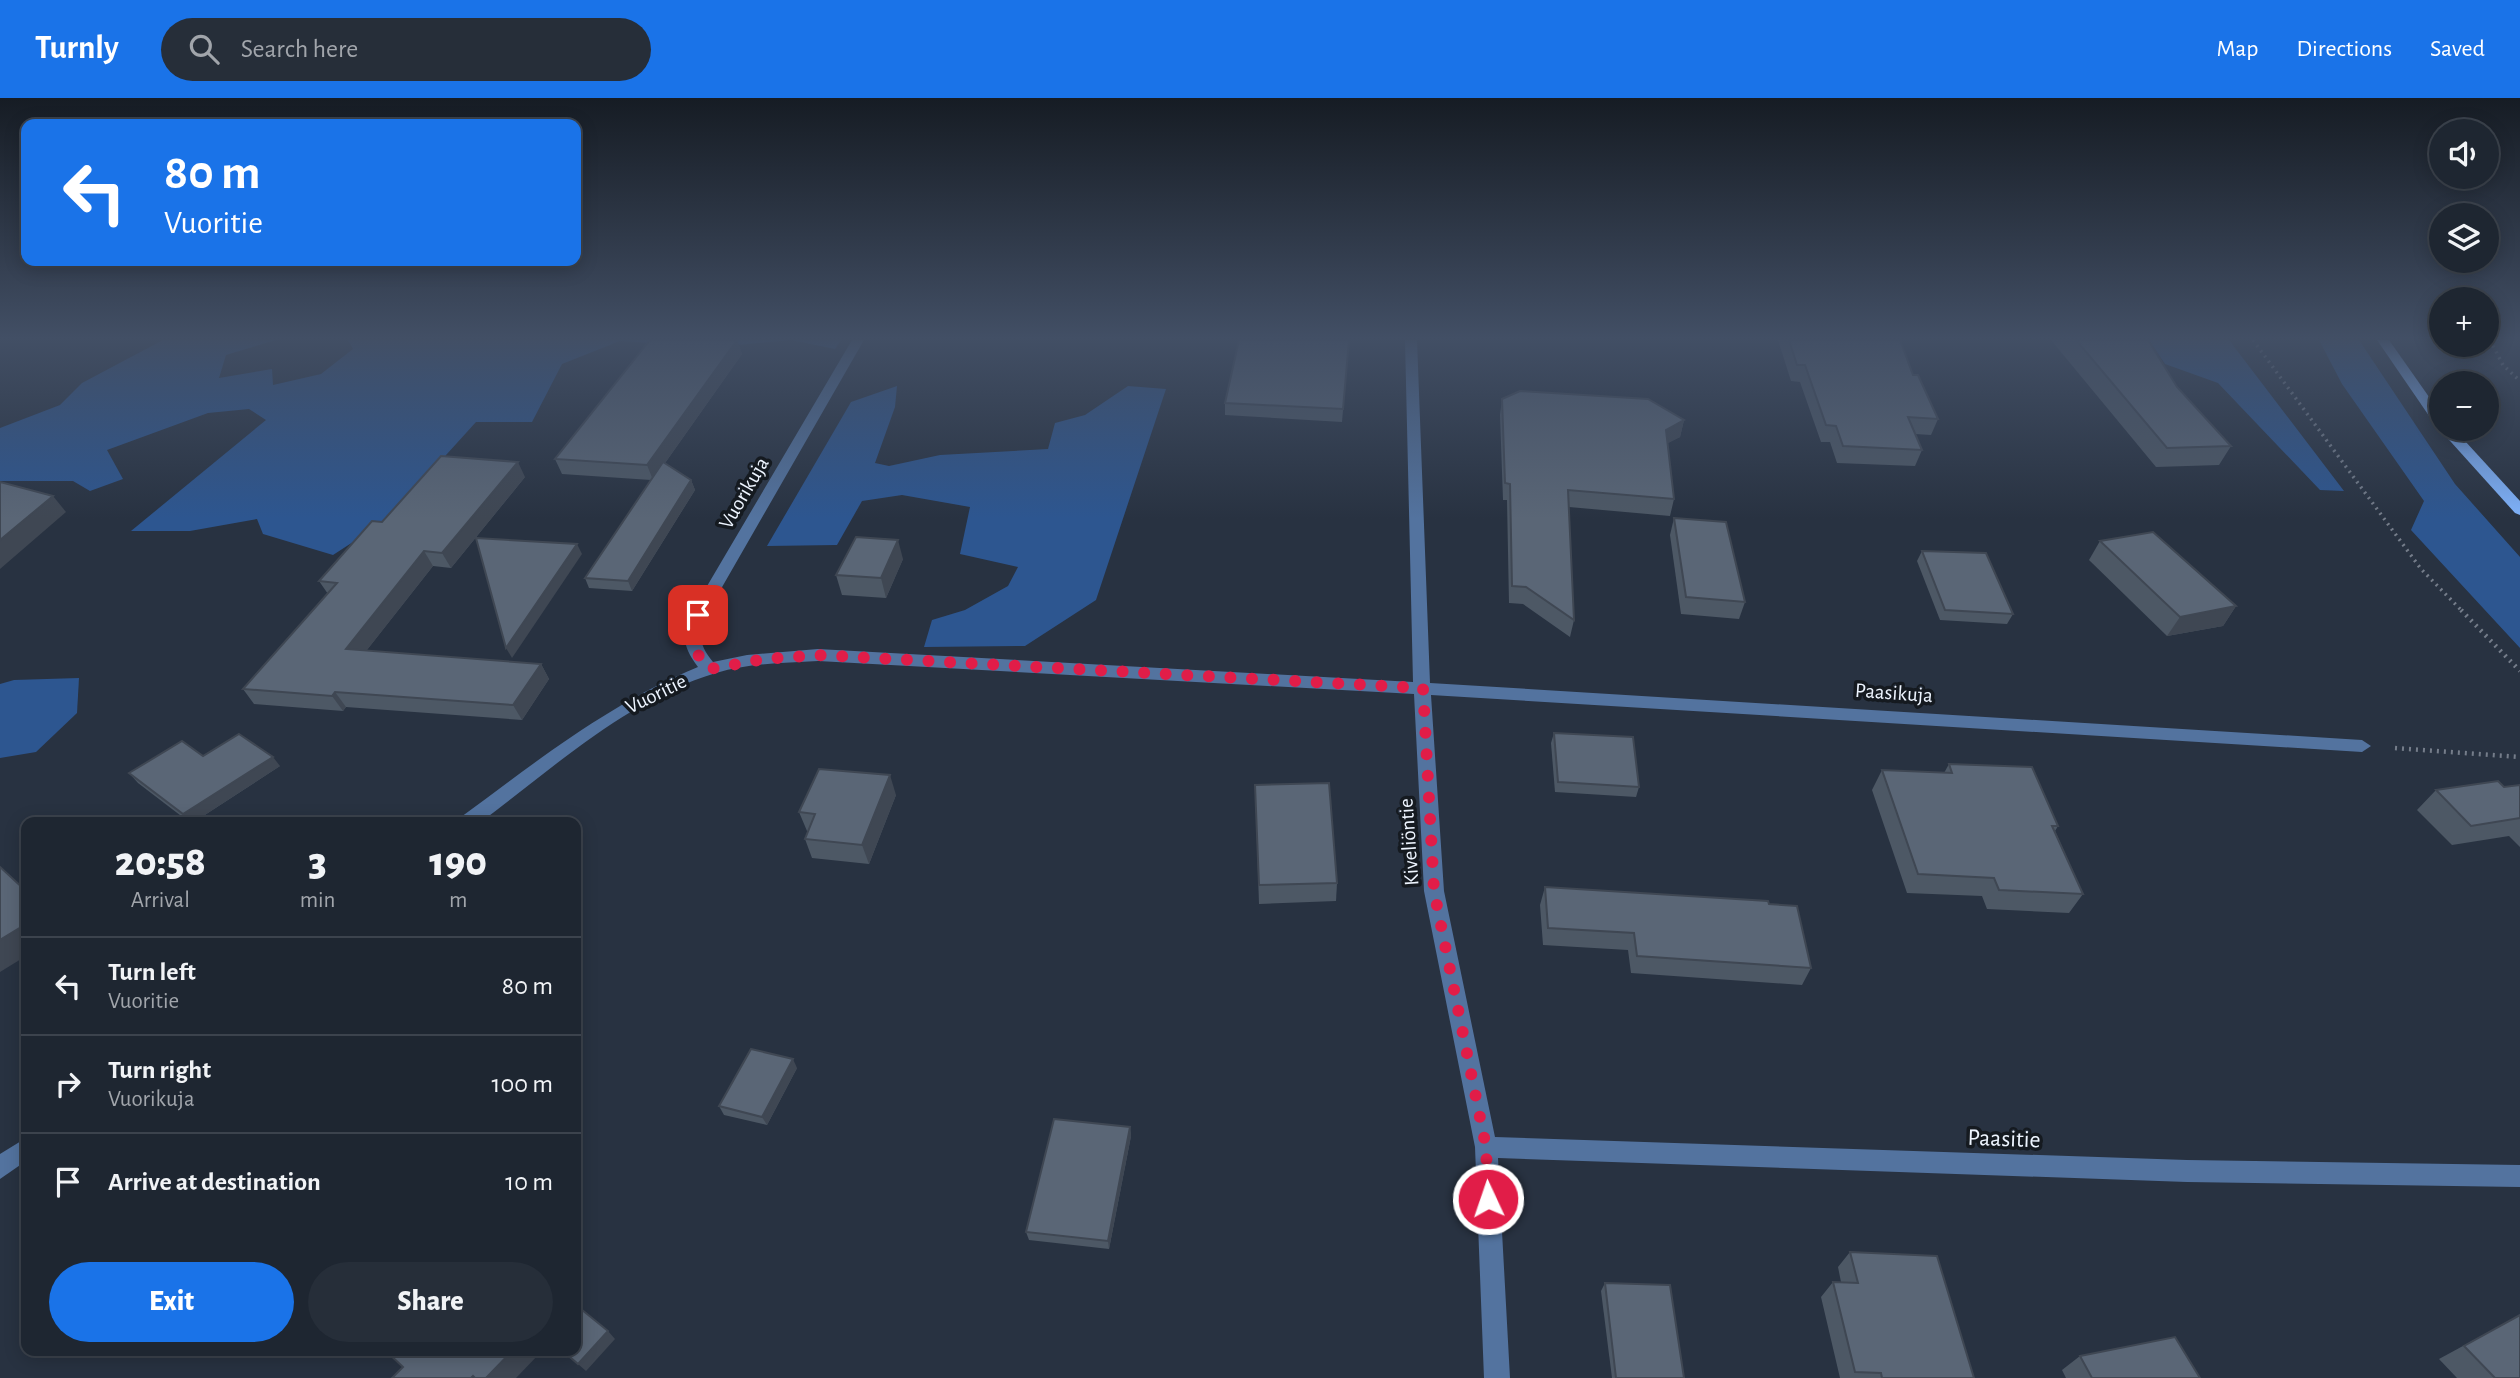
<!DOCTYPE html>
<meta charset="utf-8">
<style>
:root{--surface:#1e2631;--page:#262e39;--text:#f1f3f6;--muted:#a1a5ab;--line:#3c434d;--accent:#1a73e8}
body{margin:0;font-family:"Alegreya Sans",sans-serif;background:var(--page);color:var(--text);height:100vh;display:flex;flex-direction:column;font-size:26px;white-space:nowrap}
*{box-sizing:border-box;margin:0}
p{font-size:23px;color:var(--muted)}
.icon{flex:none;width:38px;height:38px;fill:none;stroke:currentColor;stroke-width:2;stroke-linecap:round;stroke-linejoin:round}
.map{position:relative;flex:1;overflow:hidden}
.sheet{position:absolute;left:21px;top:719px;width:560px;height:539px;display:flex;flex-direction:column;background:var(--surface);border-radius:14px;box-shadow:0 4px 18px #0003,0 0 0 2px var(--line)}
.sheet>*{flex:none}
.top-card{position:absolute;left:21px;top:21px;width:560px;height:147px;border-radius:14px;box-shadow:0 4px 18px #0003,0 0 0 2px var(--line);background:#1a73e8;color:#fff;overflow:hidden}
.fabs{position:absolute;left:2429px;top:21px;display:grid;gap:14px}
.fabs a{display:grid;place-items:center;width:70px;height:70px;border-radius:50%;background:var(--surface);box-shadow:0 4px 18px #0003,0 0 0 2px var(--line);font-size:35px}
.pin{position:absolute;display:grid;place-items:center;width:60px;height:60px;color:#fff;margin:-30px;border-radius:14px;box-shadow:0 4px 10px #0006}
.me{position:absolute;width:77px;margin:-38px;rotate:357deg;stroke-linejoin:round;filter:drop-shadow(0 0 5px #0008)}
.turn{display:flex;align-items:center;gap:24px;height:147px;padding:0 28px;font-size:32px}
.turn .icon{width:91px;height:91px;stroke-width:2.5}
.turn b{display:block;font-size:49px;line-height:60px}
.eta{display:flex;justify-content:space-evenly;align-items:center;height:119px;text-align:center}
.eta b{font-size:42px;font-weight:800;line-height:49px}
.cta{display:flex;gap:14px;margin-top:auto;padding:14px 28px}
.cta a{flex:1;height:80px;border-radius:42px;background:var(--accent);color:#fff;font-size:28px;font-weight:800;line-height:80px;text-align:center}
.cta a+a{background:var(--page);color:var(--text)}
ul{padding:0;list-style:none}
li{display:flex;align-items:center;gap:21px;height:98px;padding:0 28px;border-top:2px solid var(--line)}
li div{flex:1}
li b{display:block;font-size:26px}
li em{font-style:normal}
header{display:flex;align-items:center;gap:42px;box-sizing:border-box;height:98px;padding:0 35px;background:var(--accent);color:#fff}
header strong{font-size:33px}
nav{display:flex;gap:38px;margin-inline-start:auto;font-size:24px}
.search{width:490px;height:63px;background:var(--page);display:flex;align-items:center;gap:18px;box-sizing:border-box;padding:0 24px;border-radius:38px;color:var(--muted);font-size:26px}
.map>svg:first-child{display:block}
</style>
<header>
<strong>Turnly</strong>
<div class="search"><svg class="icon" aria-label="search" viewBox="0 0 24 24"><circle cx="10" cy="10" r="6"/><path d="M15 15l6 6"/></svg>Search here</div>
<nav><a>Map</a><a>Directions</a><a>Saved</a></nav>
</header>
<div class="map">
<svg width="2520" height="1280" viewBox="0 0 2520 1280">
<rect width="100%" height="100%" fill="#283241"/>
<g fill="#2d5690">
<path d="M 163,242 L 276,242 L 226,257 L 219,280 L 272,271 L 273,287 L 321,276 L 353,251 L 348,242 L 841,242 L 835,251 L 791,242 L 716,249 L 620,243 L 562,266 L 532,324 L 476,324 L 387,422 L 333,457 L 263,436 L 257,421 L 190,433 L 131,433 L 266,322 L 249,311 L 208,315 L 107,352 L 123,381 L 90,393 L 73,383 L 0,383 L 0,330 L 60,307 L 82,285 Z"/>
<path d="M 2149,242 L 2229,242 L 2344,393 L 2320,392 L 2218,285 L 2165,266 Z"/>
<path d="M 2319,242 L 2359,242 L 2455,386 L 2520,459 L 2520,550 L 2411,432 L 2424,403 L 2342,286 Z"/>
<path d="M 897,288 L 895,309 L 875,365 L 889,368 L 940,357 L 1048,351 L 1055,325 L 1085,317 L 1128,288 L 1166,291 L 1096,502 L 1025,548 L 924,549 L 932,522 L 965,512 L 1008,488 L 1018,469 L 960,456 L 970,409 L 902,397 L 862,403 L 837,447 L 767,448 L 851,304 Z"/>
<path d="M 79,580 L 77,615 L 36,654 L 0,660 L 0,586 L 14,582 Z"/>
</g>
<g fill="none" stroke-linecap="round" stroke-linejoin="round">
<g stroke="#757d8a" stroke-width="3.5" stroke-dasharray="2 4.5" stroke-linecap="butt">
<path d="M 2253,242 L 2421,471 L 2463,514"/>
<path d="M 2490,242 L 2503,267 L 2520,283"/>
</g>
<g stroke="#757d8a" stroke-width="4.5" stroke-dasharray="2 5" stroke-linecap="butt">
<path d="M 2461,512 L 2520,573"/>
<path d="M 2395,650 L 2520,659"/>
</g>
<g fill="#53739f" fill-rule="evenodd">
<path d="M 852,242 L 864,242 L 706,517 C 698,537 699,547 713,564 L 747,557 L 818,551 L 1413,584 L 1405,242 L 1417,242 L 1430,585 L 2362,642 L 2371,648 L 2362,654 L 1431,597 L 1444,793 L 1495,1039 L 2187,1062 L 2520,1067 L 2520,1089 L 2187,1084 L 1498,1060 L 1510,1280 L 1484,1280 L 1475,1049 L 1424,793 L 1414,596 L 818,563 C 784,565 749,565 716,575 C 628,601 553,670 481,724 L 459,724 L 461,719 C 537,663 610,605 698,569 C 684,550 681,539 690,517 Z"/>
<path d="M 26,1040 L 26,1063 L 0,1081 L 0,1056 Z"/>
</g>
<g fill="#7fb2fb" fill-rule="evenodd">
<path d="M 2377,242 L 2389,242 L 2441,316 L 2441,329 L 2436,328 Z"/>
<path d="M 2441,329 L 2454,331 L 2520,403 L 2520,417 L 2515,415 L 2442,334 Z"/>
</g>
</g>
<g fill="#4d5865">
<path d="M 737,242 L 742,256 L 665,365 L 691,382 L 695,392 L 632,493 L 589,490 L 585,480 L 651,382 L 562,376 L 555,361 Z"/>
<path d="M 1349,242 L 1342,324 L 1225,317 L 1225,305 Z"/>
<path d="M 1778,242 L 1900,242 L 1913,277 L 1938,321 L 1931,337 L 1915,336 L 1922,352 L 1915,368 L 1837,365 L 1830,344 L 1821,344 L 1800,284 L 1791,283 Z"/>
<path d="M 2051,242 L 2148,242 L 2177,289 L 2231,348 L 2219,367 L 2156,369 Z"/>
<path d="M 1502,301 L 1684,322 L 1680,339 L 1667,345 L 1674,401 L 1670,418 L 1569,409 L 1574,522 L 1570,539 L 1523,506 L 1509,505 L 1507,402 L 1503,402 L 1500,317 Z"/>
<path d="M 525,379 L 451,470 L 433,468 L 366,553 L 541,566 L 549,581 L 522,622 L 346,609 L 343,613 L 254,606 L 243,591 L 328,496 L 319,483 L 382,424 Z"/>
<path d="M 1674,420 L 1745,504 L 1739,521 L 1681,516 L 1670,437 Z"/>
<path d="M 2100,443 L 2236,508 L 2223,528 L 2167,538 L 2089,462 Z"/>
<path d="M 1922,453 L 2013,516 L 2007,526 L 1940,522 L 1917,463 Z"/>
<path d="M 903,461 L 886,500 L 842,497 L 836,477 Z"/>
<path d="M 1554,635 L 1639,689 L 1636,699 L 1555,694 L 1551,645 Z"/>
<path d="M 203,658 L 280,668 L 194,724 L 189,724 L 138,685 L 129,675 Z"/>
<path d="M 1949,666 L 2058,728 L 2055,733 L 2083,796 L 2069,815 L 1987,811 L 1982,798 L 1907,795 L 1872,692 L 1882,672 L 1944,675 Z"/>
<path d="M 1255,687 L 1337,785 L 1336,803 L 1259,806 Z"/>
<path d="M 2520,687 L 2520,749 L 2509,738 L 2452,747 L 2417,712 L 2436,692 L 2504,689 Z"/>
<path d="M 896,697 L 869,766 L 812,760 L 805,741 L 808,733 L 807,733 L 799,714 Z"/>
<path d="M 1545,789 L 1769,806 L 1811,870 L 1802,887 L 1631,875 L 1628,852 L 1543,847 L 1540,807 Z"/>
<path d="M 797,970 L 767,1027 L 724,1017 L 719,1008 Z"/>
<path d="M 1130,1029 L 1131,1038 L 1109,1151 L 1029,1142 L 1026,1134 Z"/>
<path d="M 1850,1154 L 1974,1280 L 1840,1280 L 1821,1199 L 1833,1184 L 1841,1184 L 1838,1169 Z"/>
<path d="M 1605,1185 L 1684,1280 L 1612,1280 L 1601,1193 Z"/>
<path d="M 2520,1217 L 2520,1280 L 2457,1280 L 2439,1261 Z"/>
<path d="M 2080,1258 L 2200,1280 L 2066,1280 L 2062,1272 Z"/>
</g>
<g fill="#3f4753">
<path d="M 737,242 L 742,256 L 653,382 L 647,367 Z"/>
<path d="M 1684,322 L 1680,339 L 1661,349 L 1666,332 Z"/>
<path d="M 518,364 L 525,379 L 451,470 L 442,455 Z"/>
<path d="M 691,382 L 695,392 L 632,493 L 628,483 Z"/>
<path d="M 53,398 L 66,414 L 0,471 L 0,442 Z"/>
<path d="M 898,442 L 903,461 L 886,500 L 881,480 Z"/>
<path d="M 577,446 L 582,456 L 512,560 L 506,550 Z"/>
<path d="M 424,453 L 433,468 L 356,566 L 346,551 Z"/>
<path d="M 2236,508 L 2223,528 L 2167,538 L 2180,519 Z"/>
<path d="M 541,566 L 549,581 L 522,622 L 513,607 Z"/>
<path d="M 335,594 L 346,609 L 343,613 L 332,598 Z"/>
<path d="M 273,659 L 280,668 L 194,724 L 190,724 L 183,716 Z"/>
<path d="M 890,677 L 896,697 L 869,766 L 862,747 Z"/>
<path d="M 26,826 L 26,858 L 0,874 L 0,842 Z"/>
<path d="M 793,961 L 797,970 L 767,1027 L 762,1019 Z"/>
<path d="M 1130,1029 L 1131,1038 L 1109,1151 L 1108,1143 Z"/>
<path d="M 608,1233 L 615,1241 L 586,1273 L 578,1266 Z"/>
<path d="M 512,1253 L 542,1253 L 516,1280 L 486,1280 Z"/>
</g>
<g fill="#5a6676" stroke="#3f4753" stroke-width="2">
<path d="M 650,242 L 737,242 L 647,367 L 555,361 Z"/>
<path d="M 1239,242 L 1349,242 L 1343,311 L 1225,305 Z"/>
<path d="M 1789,242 L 1900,242 L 1913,277 L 1918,277 L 1938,321 L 1908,319 L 1922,352 L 1843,348 L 1836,328 L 1826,327 L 1805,267 L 1797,267 Z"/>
<path d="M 2076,242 L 2148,242 L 2177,289 L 2231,348 L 2167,350 Z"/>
<path d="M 1520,293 L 1648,301 L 1684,322 L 1666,332 L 1674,401 L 1568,392 L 1574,522 L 1526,489 L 1512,488 L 1510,386 L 1505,385 L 1502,301 Z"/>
<path d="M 441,358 L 518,364 L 442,455 L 424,453 L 346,551 L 541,566 L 513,607 L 335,594 L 332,598 L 243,591 L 337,485 L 319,483 L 372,423 L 382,424 Z"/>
<path d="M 663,364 L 691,382 L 628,483 L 585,480 Z"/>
<path d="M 0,384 L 53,398 L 0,442 Z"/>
<path d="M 1674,420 L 1726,424 L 1745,504 L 1686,499 Z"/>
<path d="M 2153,434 L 2236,508 L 2180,519 L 2100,443 Z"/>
<path d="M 856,439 L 898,442 L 881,480 L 836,477 Z"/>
<path d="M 476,440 L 577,446 L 506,550 Z"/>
<path d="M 1922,453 L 1986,455 L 2013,516 L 1945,512 Z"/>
<path d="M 1554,635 L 1633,639 L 1639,689 L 1558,684 Z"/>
<path d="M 239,636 L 273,659 L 183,716 L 129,675 L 182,643 L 203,658 Z"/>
<path d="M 1949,666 L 2032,669 L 2058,728 L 2052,728 L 2083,796 L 1999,792 L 1994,780 L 1918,776 L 1882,672 L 1952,675 Z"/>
<path d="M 819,671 L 890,677 L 862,747 L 805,741 L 815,716 L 799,714 Z"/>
<path d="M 2498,683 L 2504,689 L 2520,687 L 2520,720 L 2471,728 L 2436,692 Z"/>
<path d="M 1329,685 L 1337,785 L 1259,787 L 1255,687 Z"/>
<path d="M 0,769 L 26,793 L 26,826 L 0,842 Z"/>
<path d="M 1545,789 L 1768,803 L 1769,806 L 1797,808 L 1811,870 L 1637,858 L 1634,835 L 1548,830 Z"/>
<path d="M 751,951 L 793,961 L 762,1019 L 719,1008 Z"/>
<path d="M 1054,1021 L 1130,1029 L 1108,1143 L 1026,1134 Z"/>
<path d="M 1850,1154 L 1937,1158 L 1974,1280 L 1882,1280 L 1881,1275 L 1855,1274 L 1833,1184 L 1858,1185 Z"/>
<path d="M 1605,1185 L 1670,1187 L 1684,1280 L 1616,1280 Z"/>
<path d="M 576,1207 L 608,1233 L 578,1266 L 563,1253 L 576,1253 Z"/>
<path d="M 2520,1217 L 2520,1280 L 2495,1280 L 2464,1248 Z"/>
<path d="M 2175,1239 L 2200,1280 L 2092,1280 L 2080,1258 Z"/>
<path d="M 386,1253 L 512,1253 L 486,1280 L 475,1280 L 473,1278 L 471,1280 L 392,1280 L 403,1269 Z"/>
</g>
<linearGradient id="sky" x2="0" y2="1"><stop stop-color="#161c24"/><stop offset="0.57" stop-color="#424f65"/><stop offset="1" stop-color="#424f65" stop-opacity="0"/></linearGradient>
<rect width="2520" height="421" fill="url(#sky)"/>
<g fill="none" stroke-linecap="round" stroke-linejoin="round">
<path stroke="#e11d48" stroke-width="12" stroke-dasharray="0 21.6" d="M 698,517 C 686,545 692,549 709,571 L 765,561 L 818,557 L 1423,590 L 1434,793 L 1486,1049 L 1488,1101"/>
</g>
<g text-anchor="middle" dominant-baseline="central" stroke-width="7" stroke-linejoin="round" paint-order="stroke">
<g font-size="21" fill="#eef5ff" stroke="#151a20">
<text transform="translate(744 395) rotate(-60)">Vuorikuja</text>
<text transform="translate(1894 595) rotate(4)">Paasikuja</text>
<text transform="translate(656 596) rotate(-26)">Vuoritie</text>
<text transform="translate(1409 744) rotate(-94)">Kiveliöntie</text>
</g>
<g font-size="24" fill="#eef5ff" stroke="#151a20">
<text transform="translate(2004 1041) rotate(2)">Paasitie</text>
</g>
</g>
</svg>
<div class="fabs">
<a><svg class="icon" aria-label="sound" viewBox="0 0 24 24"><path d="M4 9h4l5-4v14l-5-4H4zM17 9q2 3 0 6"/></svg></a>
<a><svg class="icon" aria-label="layers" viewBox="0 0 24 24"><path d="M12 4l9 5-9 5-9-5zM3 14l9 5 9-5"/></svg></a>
<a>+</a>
<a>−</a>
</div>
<div class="pin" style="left:698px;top:517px;background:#d93025"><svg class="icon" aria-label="arrive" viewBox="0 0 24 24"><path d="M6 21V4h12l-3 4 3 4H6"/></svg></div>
<svg class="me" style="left:1488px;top:1101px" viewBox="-20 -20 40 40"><circle r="17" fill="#e11d48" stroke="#fff" stroke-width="3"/><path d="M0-11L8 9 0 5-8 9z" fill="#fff"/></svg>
<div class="top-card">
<div class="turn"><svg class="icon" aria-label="left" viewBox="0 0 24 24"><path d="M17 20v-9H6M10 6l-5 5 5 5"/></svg><div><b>80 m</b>Vuoritie</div></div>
</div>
<section class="sheet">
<div class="eta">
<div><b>20:58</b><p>Arrival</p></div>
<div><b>3</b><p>min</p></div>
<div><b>190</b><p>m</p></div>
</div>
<ul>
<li><svg class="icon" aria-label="left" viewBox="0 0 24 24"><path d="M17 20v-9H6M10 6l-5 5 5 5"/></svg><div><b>Turn left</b><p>Vuoritie</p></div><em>80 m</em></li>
<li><svg class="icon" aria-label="right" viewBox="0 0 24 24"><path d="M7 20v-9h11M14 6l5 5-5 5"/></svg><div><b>Turn right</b><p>Vuorikuja</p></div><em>100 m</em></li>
<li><svg class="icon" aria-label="arrive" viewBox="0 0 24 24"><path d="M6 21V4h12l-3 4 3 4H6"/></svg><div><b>Arrive at destination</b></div><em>10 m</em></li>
</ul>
<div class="cta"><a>Exit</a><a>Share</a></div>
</section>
</div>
